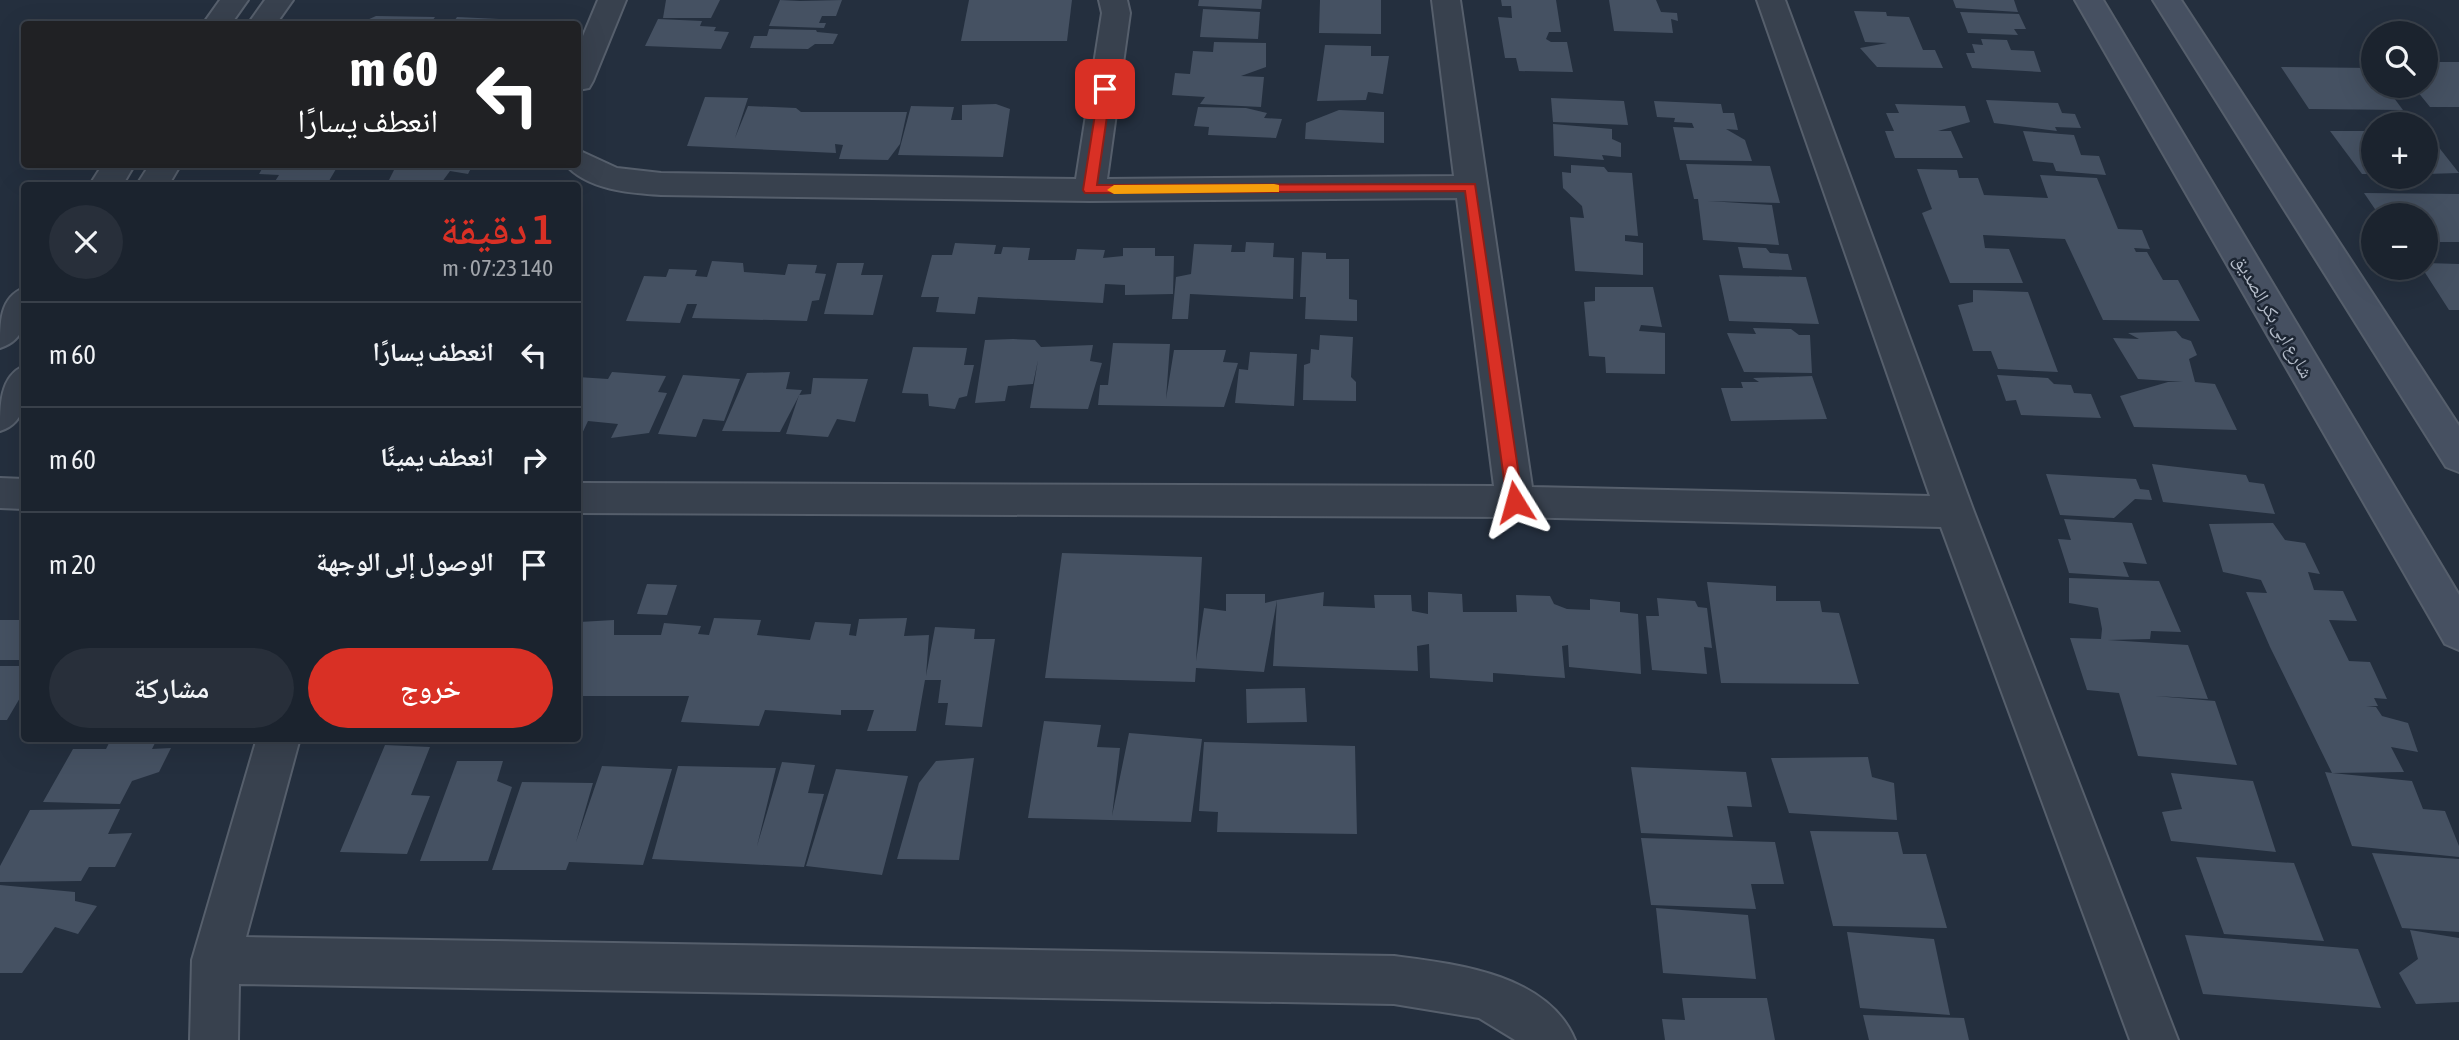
<!DOCTYPE html>
<html lang="ar">
<meta charset="utf-8">
<style>
:root{--surface:#1b232e;--page:#282f3a;--text:#f1f3f6;--muted:#a0a4aa;--line:#39404a;--accent:#d93025}
body{margin:0;font-family:"Asap Condensed","Noto Naskh Arabic",sans-serif;background:var(--page);color:var(--text);direction:rtl;height:100vh;display:flex;flex-direction:column;font-size:26px;white-space:nowrap}
*{box-sizing:border-box;margin:0}
p{font-size:23px;color:var(--muted)}
.icon{flex:none;width:38px;height:38px;fill:none;stroke:currentColor;stroke-width:2;stroke-linecap:round;stroke-linejoin:round}
.map{position:relative;flex:1;overflow:hidden;direction:ltr}
.panel{position:absolute;left:21px;top:182px;width:560px;height:560px;display:flex;flex-direction:column;background:var(--surface);border-radius:7px;box-shadow:0 7px 28px #0002,0 0 0 2px var(--line);direction:rtl}
.panel>*{flex:none}
.top-card{position:absolute;left:21px;top:21px;width:560px;height:147px;border-radius:7px;box-shadow:0 7px 28px #0002,0 0 0 2px var(--line);direction:rtl;background:#202124;color:#fff;overflow:hidden}
.buttons{position:absolute;left:2361px;top:21px;display:grid;gap:14px}
.buttons a{display:grid;place-items:center;width:77px;height:77px;border-radius:50%;background:var(--surface);box-shadow:0 7px 28px #0002,0 0 0 2px var(--line);font-size:35px}
.pin{position:absolute;display:grid;place-items:center;width:60px;height:60px;color:#fff;margin:-30px;border-radius:14px;box-shadow:0 4px 10px #0006}
.me{position:absolute;width:77px;margin:-38px;rotate:352deg;stroke-linejoin:round;filter:drop-shadow(0 0 5px #0008)}
.turn{display:flex;align-items:center;gap:24px;height:147px;padding:0 28px;font-size:32px}
.turn .icon{width:91px;height:91px;stroke-width:2.5}
.turn b{display:block;font-size:49px;line-height:60px}
.round{display:grid;place-items:center;flex:none;width:74px;height:74px;border-radius:37px;background:var(--page)}
.headline{display:flex;align-items:center;justify-content:space-between;height:119px;padding:0 28px}
h1{font-size:42px;font-weight:600;line-height:52px;color:var(--accent)}
.primary-button{display:flex;gap:14px;margin-top:auto;padding:14px 28px}
.primary-button a{flex:1;height:80px;border-radius:42px;background:var(--accent);color:#fff;font-size:28px;font-weight:600;line-height:80px;text-align:center}
.primary-button a+a{background:var(--page);color:var(--text)}
ul{padding:0;list-style:none}
li{display:flex;align-items:center;gap:21px;height:105px;padding:0 28px;border-top:2px solid var(--line)}
li div{flex:1}
li b{display:block;font-size:26px}
li em{font-style:normal}
.map>svg:first-child{display:block}
</style>
<div class="map">
<svg width="2459" height="1040" viewBox="0 0 2459 1040">
<rect width="100%" height="100%" fill="#242f3e"/>
<g fill="#455162">
<path d="M 666,0 L 720,0 L 711,18 L 663,18 Z"/>
<path d="M 780,0 L 800,1 L 842,0 L 836,16 L 822,16 L 819,23 L 826,23 L 824,28 L 769,26 Z"/>
<path d="M 969,0 L 1072,0 L 1067,41 L 961,41 Z"/>
<path d="M 1199,0 L 1262,0 L 1261,9 L 1198,6 Z"/>
<path d="M 1320,0 L 1381,0 L 1381,34 L 1319,33 Z"/>
<path d="M 1501,0 L 1556,0 L 1561,32 L 1549,32 L 1546,39 L 1551,42 L 1567,42 L 1573,72 L 1519,71 L 1516,58 L 1505,58 L 1498,17 L 1512,18 L 1511,6 L 1502,6 Z"/>
<path d="M 1609,0 L 1656,0 L 1661,12 L 1677,13 L 1678,21 L 1671,19 L 1673,33 L 1614,31 Z"/>
<path d="M 1953,0 L 2014,0 L 2018,12 L 1956,8 Z"/>
<path d="M 1203,9 L 1260,12 L 1258,39 L 1200,37 Z"/>
<path d="M 1854,11 L 1886,12 L 1887,16 L 1909,17 L 1923,50 L 1935,50 L 1943,68 L 1877,67 L 1860,48 L 1887,43 L 1865,42 Z"/>
<path d="M 1960,12 L 2019,14 L 2026,29 L 2014,29 L 2018,35 L 1968,33 Z"/>
<path d="M 376,16 L 435,17 L 430,24 L 358,24 Z"/>
<path d="M 457,17 L 521,20 L 519,24 L 452,24 Z"/>
<path d="M 658,19 L 702,21 L 700,26 L 716,27 L 714,31 L 729,32 L 721,49 L 645,46 Z"/>
<path d="M 769,29 L 816,30 L 817,32 L 838,34 L 833,44 L 815,44 L 808,49 L 750,48 L 754,36 L 767,36 Z"/>
<path d="M 1981,39 L 2007,40 L 2011,50 L 2034,51 L 2041,72 L 1972,68 L 1966,53 L 1975,53 L 1972,44 L 1983,45 Z"/>
<path d="M 1214,42 L 1266,43 L 1266,67 L 1241,76 L 1264,77 L 1261,107 L 1200,104 L 1205,97 L 1172,95 L 1175,73 L 1190,74 L 1193,51 L 1213,52 Z"/>
<path d="M 1325,45 L 1371,46 L 1371,56 L 1389,56 L 1383,94 L 1368,92 L 1366,100 L 1317,101 Z"/>
<path d="M 2426,62 L 2459,62 L 2459,107 L 2430,107 L 2413,86 L 2426,86 Z"/>
<path d="M 2281,67 L 2373,68 L 2373,86 L 2385,86 L 2403,110 L 2309,109 Z"/>
<path d="M 705,97 L 748,98 L 735,138 L 748,106 L 796,108 L 801,112 L 907,112 L 900,144 L 888,160 L 839,159 L 843,145 L 835,144 L 836,153 L 687,146 Z"/>
<path d="M 1551,98 L 1624,101 L 1628,125 L 1553,122 Z"/>
<path d="M 1986,100 L 2058,103 L 2062,113 L 2075,114 L 2081,128 L 2055,127 L 2057,131 L 1994,123 Z"/>
<path d="M 1654,101 L 1721,104 L 1723,113 L 1734,113 L 1738,130 L 1726,129 L 1745,140 L 1752,161 L 1680,160 L 1673,127 L 1694,128 L 1692,123 L 1674,122 L 1675,118 L 1657,117 Z"/>
<path d="M 996,104 L 1010,109 L 1003,157 L 898,155 L 911,106 L 954,107 L 951,120 L 962,120 L 962,105 Z"/>
<path d="M 1895,104 L 1965,106 L 1970,122 L 1938,131 L 1951,131 L 1963,158 L 1895,158 L 1885,131 L 1894,131 L 1886,113 L 1899,113 Z"/>
<path d="M 1198,107 L 1246,108 L 1267,113 L 1264,118 L 1282,119 L 1276,138 L 1208,135 L 1209,127 L 1194,126 Z"/>
<path d="M 1339,110 L 1384,112 L 1384,143 L 1305,139 L 1306,123 Z"/>
<path d="M 1553,124 L 1612,129 L 1612,139 L 1621,143 L 1621,157 L 1602,155 L 1604,160 L 1554,156 Z"/>
<path d="M 2023,131 L 2074,135 L 2081,155 L 2099,156 L 2106,175 L 2056,171 L 2053,163 L 2033,161 Z"/>
<path d="M 2330,131 L 2373,131 L 2373,174 L 2362,174 Z"/>
<path d="M 2426,131 L 2459,173 L 2426,174 Z"/>
<path d="M 265,164 L 339,164 L 326,186 L 272,186 L 279,175 L 259,174 Z"/>
<path d="M 397,164 L 473,164 L 468,174 L 450,171 L 439,186 L 386,186 Z"/>
<path d="M 1686,164 L 1770,166 L 1780,203 L 1708,201 L 1772,205 L 1779,245 L 1703,240 L 1698,199 L 1694,199 Z"/>
<path d="M 1571,165 L 1604,167 L 1608,172 L 1632,173 L 1638,236 L 1625,235 L 1625,241 L 1643,243 L 1643,275 L 1575,271 L 1570,217 L 1584,218 L 1582,206 L 1563,188 L 1562,172 L 1571,173 Z"/>
<path d="M 1917,169 L 1957,170 L 1959,178 L 1978,178 L 1984,195 L 2048,198 L 2040,175 L 2097,178 L 2118,229 L 2142,230 L 2150,249 L 2134,248 L 2136,252 L 2147,252 L 2163,280 L 2178,280 L 2200,321 L 2103,320 L 2065,239 L 1983,235 L 1985,248 L 2009,249 L 2023,283 L 1950,283 L 1922,213 L 1932,209 Z"/>
<path d="M 2364,193 L 2459,194 L 2459,242 L 2426,242 L 2426,215 L 2379,215 Z"/>
<path d="M 1246,242 L 1274,243 L 1273,257 L 1294,258 L 1293,299 L 1190,294 L 1188,319 L 1172,319 L 1176,277 L 1191,274 L 1194,244 L 1232,245 L 1231,252 L 1245,252 Z"/>
<path d="M 955,243 L 996,245 L 994,254 L 1001,254 L 1003,247 L 1030,248 L 1028,260 L 1075,260 L 1077,249 L 1105,250 L 1103,258 L 1123,256 L 1123,248 L 1155,248 L 1155,256 L 1174,256 L 1173,294 L 1125,295 L 1125,285 L 1105,284 L 1103,303 L 978,297 L 975,314 L 936,312 L 939,297 L 921,297 L 932,255 L 952,255 Z"/>
<path d="M 1738,247 L 1766,248 L 1770,253 L 1788,254 L 1792,270 L 1743,268 Z"/>
<path d="M 1302,252 L 1326,253 L 1326,259 L 1349,259 L 1349,299 L 1357,300 L 1357,321 L 1305,319 L 1306,297 L 1300,297 Z"/>
<path d="M 712,261 L 743,263 L 744,272 L 785,275 L 788,264 L 817,265 L 815,273 L 826,274 L 819,300 L 812,301 L 807,321 L 692,318 L 697,304 L 687,304 L 680,323 L 626,321 L 644,276 L 666,277 L 669,269 L 697,270 L 695,276 L 707,277 Z"/>
<path d="M 837,263 L 864,263 L 861,275 L 883,275 L 873,315 L 824,314 Z"/>
<path d="M 2426,263 L 2459,264 L 2459,310 L 2449,310 L 2422,268 L 2426,268 Z"/>
<path d="M 1719,275 L 1806,277 L 1819,324 L 1729,321 Z"/>
<path d="M 1595,287 L 1653,287 L 1662,327 L 1641,325 L 1639,331 L 1665,333 L 1665,374 L 1606,373 L 1605,357 L 1589,356 L 1584,302 L 1595,301 Z"/>
<path d="M 1973,290 L 2028,292 L 2058,372 L 1998,369 L 1991,351 L 1973,351 L 1958,305 L 1973,302 Z"/>
<path d="M 1753,328 L 1791,329 L 1799,335 L 1810,335 L 1812,373 L 1744,372 L 1727,333 L 1756,334 Z"/>
<path d="M 2176,331 L 2182,338 L 2191,341 L 2197,355 L 2189,359 L 2195,382 L 2215,384 L 2237,430 L 2134,427 L 2120,396 L 2168,382 L 2183,382 L 2138,379 L 2113,338 L 2139,339 L 2128,333 Z"/>
<path d="M 1320,335 L 1353,337 L 1351,377 L 1356,382 L 1356,401 L 1303,400 L 1304,365 L 1310,363 L 1311,349 L 1319,350 Z"/>
<path d="M 1013,339 L 1035,340 L 1041,347 L 1093,345 L 1090,361 L 1102,363 L 1088,409 L 1030,408 L 1038,360 L 1033,384 L 1008,386 L 1005,401 L 975,403 L 985,340 Z"/>
<path d="M 1113,343 L 1170,344 L 1166,399 L 1174,350 L 1226,350 L 1223,362 L 1238,363 L 1224,407 L 1098,405 L 1100,385 L 1108,385 Z"/>
<path d="M 913,347 L 967,348 L 964,365 L 974,365 L 967,396 L 959,398 L 955,409 L 929,406 L 928,394 L 902,393 Z"/>
<path d="M 1250,352 L 1297,354 L 1294,406 L 1235,403 L 1239,369 L 1248,370 Z"/>
<path d="M 612,372 L 666,376 L 658,392 L 667,393 L 649,433 L 611,438 L 618,424 L 588,421 L 580,438 L 578,438 L 578,377 L 608,379 Z"/>
<path d="M 790,372 L 786,389 L 802,390 L 780,432 L 722,431 L 747,373 Z"/>
<path d="M 683,375 L 740,379 L 724,421 L 703,419 L 696,437 L 658,434 Z"/>
<path d="M 1997,375 L 2048,378 L 2054,384 L 2071,385 L 2074,393 L 2091,394 L 2101,418 L 2021,415 L 2016,400 L 2006,401 Z"/>
<path d="M 1812,376 L 1827,419 L 1731,421 L 1721,388 L 1743,388 L 1741,382 L 1759,382 L 1753,378 Z"/>
<path d="M 813,378 L 868,379 L 855,422 L 837,419 L 828,437 L 786,434 L 799,395 L 811,394 Z"/>
<path d="M 2152,464 L 2246,475 L 2249,482 L 2264,484 L 2275,514 L 2163,502 Z"/>
<path d="M 2046,474 L 2136,479 L 2140,489 L 2149,490 L 2152,500 L 2135,499 L 2114,518 L 2060,515 Z"/>
<path d="M 2064,519 L 2132,523 L 2147,564 L 2123,562 L 2129,577 L 2069,573 L 2058,539 L 2071,540 Z"/>
<path d="M 2273,523 L 2285,540 L 2305,543 L 2320,574 L 2308,572 L 2314,590 L 2343,591 L 2357,621 L 2329,620 L 2349,661 L 2370,662 L 2387,699 L 2374,698 L 2378,706 L 2366,706 L 2376,707 L 2382,716 L 2408,723 L 2418,752 L 2391,747 L 2404,772 L 2332,773 L 2412,781 L 2423,809 L 2445,811 L 2459,846 L 2459,857 L 2352,846 L 2325,772 L 2332,773 L 2270,647 L 2246,592 L 2267,593 L 2261,580 L 2223,572 L 2209,524 Z"/>
<path d="M 1062,553 L 1202,557 L 1196,661 L 1204,608 L 1226,611 L 1226,594 L 1265,594 L 1265,603 L 1277,600 L 1324,592 L 1323,606 L 1375,608 L 1374,595 L 1411,595 L 1412,611 L 1428,614 L 1428,592 L 1462,594 L 1463,612 L 1517,612 L 1516,595 L 1550,596 L 1554,604 L 1567,609 L 1590,610 L 1590,599 L 1620,602 L 1620,612 L 1638,614 L 1641,674 L 1569,667 L 1568,645 L 1562,646 L 1565,678 L 1493,673 L 1493,682 L 1430,678 L 1429,644 L 1417,646 L 1418,671 L 1273,666 L 1277,600 L 1264,672 L 1196,668 L 1195,682 L 1045,678 Z"/>
<path d="M 2069,578 L 2159,581 L 2181,632 L 2151,631 L 2150,639 L 2108,640 L 2188,645 L 2208,699 L 2155,696 L 2215,701 L 2237,765 L 2138,756 L 2119,693 L 2087,690 L 2070,638 L 2101,639 L 2102,629 L 2098,608 L 2069,603 Z"/>
<path d="M 1707,582 L 1776,586 L 1776,601 L 1820,601 L 1822,612 L 1839,613 L 1859,684 L 1721,683 Z"/>
<path d="M 647,584 L 677,585 L 667,615 L 637,614 Z"/>
<path d="M 1657,598 L 1695,601 L 1698,607 L 1707,608 L 1712,648 L 1704,647 L 1707,674 L 1652,670 L 1646,616 L 1659,616 Z"/>
<path d="M 714,618 L 761,620 L 757,635 L 810,640 L 815,622 L 851,624 L 849,635 L 856,636 L 859,619 L 907,618 L 904,636 L 929,635 L 926,676 L 935,627 L 975,629 L 974,639 L 995,639 L 982,727 L 945,725 L 948,703 L 938,703 L 941,680 L 925,680 L 916,731 L 867,731 L 874,710 L 841,710 L 841,715 L 765,710 L 759,726 L 681,722 L 689,696 L 578,696 L 579,622 L 614,620 L 614,635 L 661,635 L 664,623 L 701,626 L 698,634 L 709,635 Z"/>
<rect x="0" y="620" width="24" height="40"/>
<path d="M 0,666 L 24,666 L 24,691 L 7,720 L 0,720 Z"/>
<path d="M 1305,688 L 1307,722 L 1247,723 L 1246,689 Z"/>
<path d="M 1044,721 L 1101,725 L 1097,747 L 1120,748 L 1112,816 L 1129,733 L 1202,739 L 1191,822 L 1028,818 Z"/>
<path d="M 1204,742 L 1355,746 L 1357,834 L 1217,832 L 1218,812 L 1199,811 Z"/>
<path d="M 109,743 L 155,743 L 152,749 L 171,748 L 159,772 L 132,781 L 120,804 L 43,802 L 73,749 L 106,749 Z"/>
<path d="M 385,745 L 430,747 L 411,795 L 430,796 L 407,854 L 340,852 Z"/>
<path d="M 1868,757 L 1872,777 L 1894,783 L 1897,820 L 1789,813 L 1771,758 Z"/>
<path d="M 974,758 L 959,860 L 897,859 L 919,783 L 936,761 Z"/>
<path d="M 457,761 L 503,761 L 497,781 L 512,787 L 488,861 L 420,861 Z"/>
<path d="M 782,762 L 815,765 L 808,793 L 824,794 L 804,867 L 652,859 L 678,766 L 776,768 L 757,846 Z"/>
<path d="M 602,766 L 672,769 L 643,865 L 569,862 L 566,870 L 492,870 L 522,782 L 593,783 L 576,842 Z"/>
<path d="M 1631,767 L 1746,772 L 1752,807 L 1727,806 L 1733,837 L 1641,833 Z"/>
<path d="M 836,769 L 908,776 L 882,875 L 806,866 Z"/>
<path d="M 2171,773 L 2253,781 L 2276,852 L 2171,841 L 2162,812 L 2182,809 Z"/>
<path d="M 120,809 L 108,834 L 132,833 L 115,867 L 89,867 L 81,881 L 0,882 L 0,866 L 30,810 Z"/>
<path d="M 1810,831 L 1898,832 L 1903,854 L 1926,854 L 1947,928 L 1833,926 Z"/>
<path d="M 1641,838 L 1775,842 L 1784,884 L 1751,884 L 1756,909 L 1651,905 Z"/>
<path d="M 2372,853 L 2459,859 L 2459,932 L 2402,928 Z"/>
<path d="M 2196,857 L 2294,863 L 2324,941 L 2224,934 Z"/>
<path d="M 0,885 L 75,892 L 75,901 L 97,906 L 78,934 L 55,927 L 22,973 L 0,973 Z"/>
<path d="M 1656,908 L 1748,915 L 1756,979 L 1663,973 Z"/>
<path d="M 2410,930 L 2459,938 L 2459,1002 L 2416,1004 L 2399,973 L 2418,959 Z"/>
<path d="M 1847,932 L 1934,939 L 1950,1015 L 1860,1008 Z"/>
<path d="M 2185,935 L 2358,949 L 2381,1008 L 2203,994 Z"/>
<path d="M 1682,998 L 1767,998 L 1775,1040 L 1665,1040 L 1662,1019 L 1685,1020 Z"/>
<path d="M 1863,1015 L 1964,1018 L 1969,1040 L 1869,1040 Z"/>
</g>
<g fill="none" stroke-linecap="round" stroke-linejoin="round">
<defs>
<g id="minor">
<path d="M 220,0 L 248,0 L 231,24 L 203,24 Z"/>
<path d="M 265,0 L 293,0 L 276,24 L 248,24 Z"/>
<path d="M 598,0 L 626,0 L 593,81 L 589,88 L 578,90 L 578,48 Z"/>
<path d="M 1099,0 L 1127,0 L 1130,13 L 1107,179 L 1454,176 L 1432,0 L 1460,0 L 1532,487 L 1930,496 L 1757,0 L 1785,0 L 1974,512 L 2178,1040 L 2130,1040 L 1941,527 L 1515,517 L 578,513 L 578,483 L 1494,486 L 1457,198 L 1090,201 L 661,195 C 630,193 587,190 565,164 L 578,164 L 578,150 L 617,168 L 661,173 L 1076,179 L 1102,13 Z"/>
<path d="M 103,164 L 135,164 L 122,186 L 89,186 Z"/>
<path d="M 150,164 L 181,164 L 168,186 L 136,186 Z"/>
<path d="M 24,288 C 26,313 29,339 0,348 C 0,322 0,297 24,288 Z"/>
<path d="M 24,366 C 26,392 29,422 0,431 C 0,405 0,376 24,366 Z"/>
<path d="M 0,478 L 24,479 L 24,509 L 0,508 Z"/>
<path d="M 257,738 L 300,738 L 246,937 L 1394,956 C 1456,964 1548,974 1575,1040 L 1515,1040 L 1479,1018 L 1394,1004 L 239,984 L 238,1040 L 190,1040 L 192,960 Z"/>
</g>
<g id="secondary">
<path d="M 2075,0 L 2103,0 L 2459,595 L 2459,650 L 2445,644 Z"/>
<path d="M 2153,0 L 2181,0 L 2459,426 L 2459,472 L 2446,467 Z"/>
</g>
</defs>
<use href="#minor" stroke="#565f6c" stroke-width="4"/>
<use href="#secondary" stroke="#565f6c" stroke-width="4"/>
<use href="#minor" fill="#38414e" fill-rule="evenodd"/>
<use href="#secondary" fill="#465061" fill-rule="evenodd"/>
</g>
<path fill="#d93025" stroke="#8d1f18" stroke-width="2" d="M 1105,85 L 1111,89 L 1097,185 L 1475,184 L 1523,502 L 1521,506 L 1509,506 L 1507,502 L 1465,191 L 1085,193 L 1083,190 L 1099,89 Z"/>
<path fill="#f59e0b" d="M 1274,184 L 1279,185 L 1279,192 L 1114,194 L 1107,190 L 1114,185 Z"/>
<g text-anchor="middle" dominant-baseline="central" stroke-width="5" stroke-linejoin="round" paint-order="stroke">
<g font-size="19" fill="#b4bcc9" stroke="#1d2633">
<text transform="translate(2274 316) rotate(60)">شارع ابى بكر الصديق</text>
</g>
</g>
</svg>
<div class="buttons">
<a><svg class="icon" aria-label="search" viewBox="0 0 24 24"><circle cx="10" cy="10" r="6"/><path d="M15 15l6 6"/></svg></a>
<a>+</a>
<a>−</a>
</div>
<div class="pin" style="left:1105px;top:89px;background:#d93025"><svg class="icon" aria-label="arrive" viewBox="0 0 24 24"><path d="M6 21V4h12l-3 4 3 4H6"/></svg></div>
<svg class="me" style="left:1515px;top:502px" viewBox="-20 -20 40 40"><path d="M0-17L14 15 0 8-14 15z" fill="#d93025" stroke="#fff" stroke-width="4"/></svg>
<div class="top-card">
<div class="turn"><svg class="icon" aria-label="left" viewBox="0 0 24 24"><path d="M17 20v-9H6M10 6l-5 5 5 5"/></svg><div><b>60 m</b>انعطف يسارًا</div></div>
</div>
<section class="panel">
<div class="headline"><div><h1>1 دقيقة</h1><p>140 m · 07:23</p></div><a class="round"><svg class="icon" aria-label="close" viewBox="0 0 24 24"><path d="M6 6l12 12M18 6L6 18"/></svg></a></div>
<ul>
<li><svg class="icon" aria-label="left" viewBox="0 0 24 24"><path d="M17 20v-9H6M10 6l-5 5 5 5"/></svg><div><b>انعطف يسارًا</b></div><em>60 m</em></li>
<li><svg class="icon" aria-label="right" viewBox="0 0 24 24"><path d="M7 20v-9h11M14 6l5 5-5 5"/></svg><div><b>انعطف يمينًا</b></div><em>60 m</em></li>
<li><svg class="icon" aria-label="arrive" viewBox="0 0 24 24"><path d="M6 21V4h12l-3 4 3 4H6"/></svg><div><b>الوصول إلى الوجهة</b></div><em>20 m</em></li>
</ul>
<div class="primary-button"><a>خروج</a><a>مشاركة</a></div>
</section>
</div>
